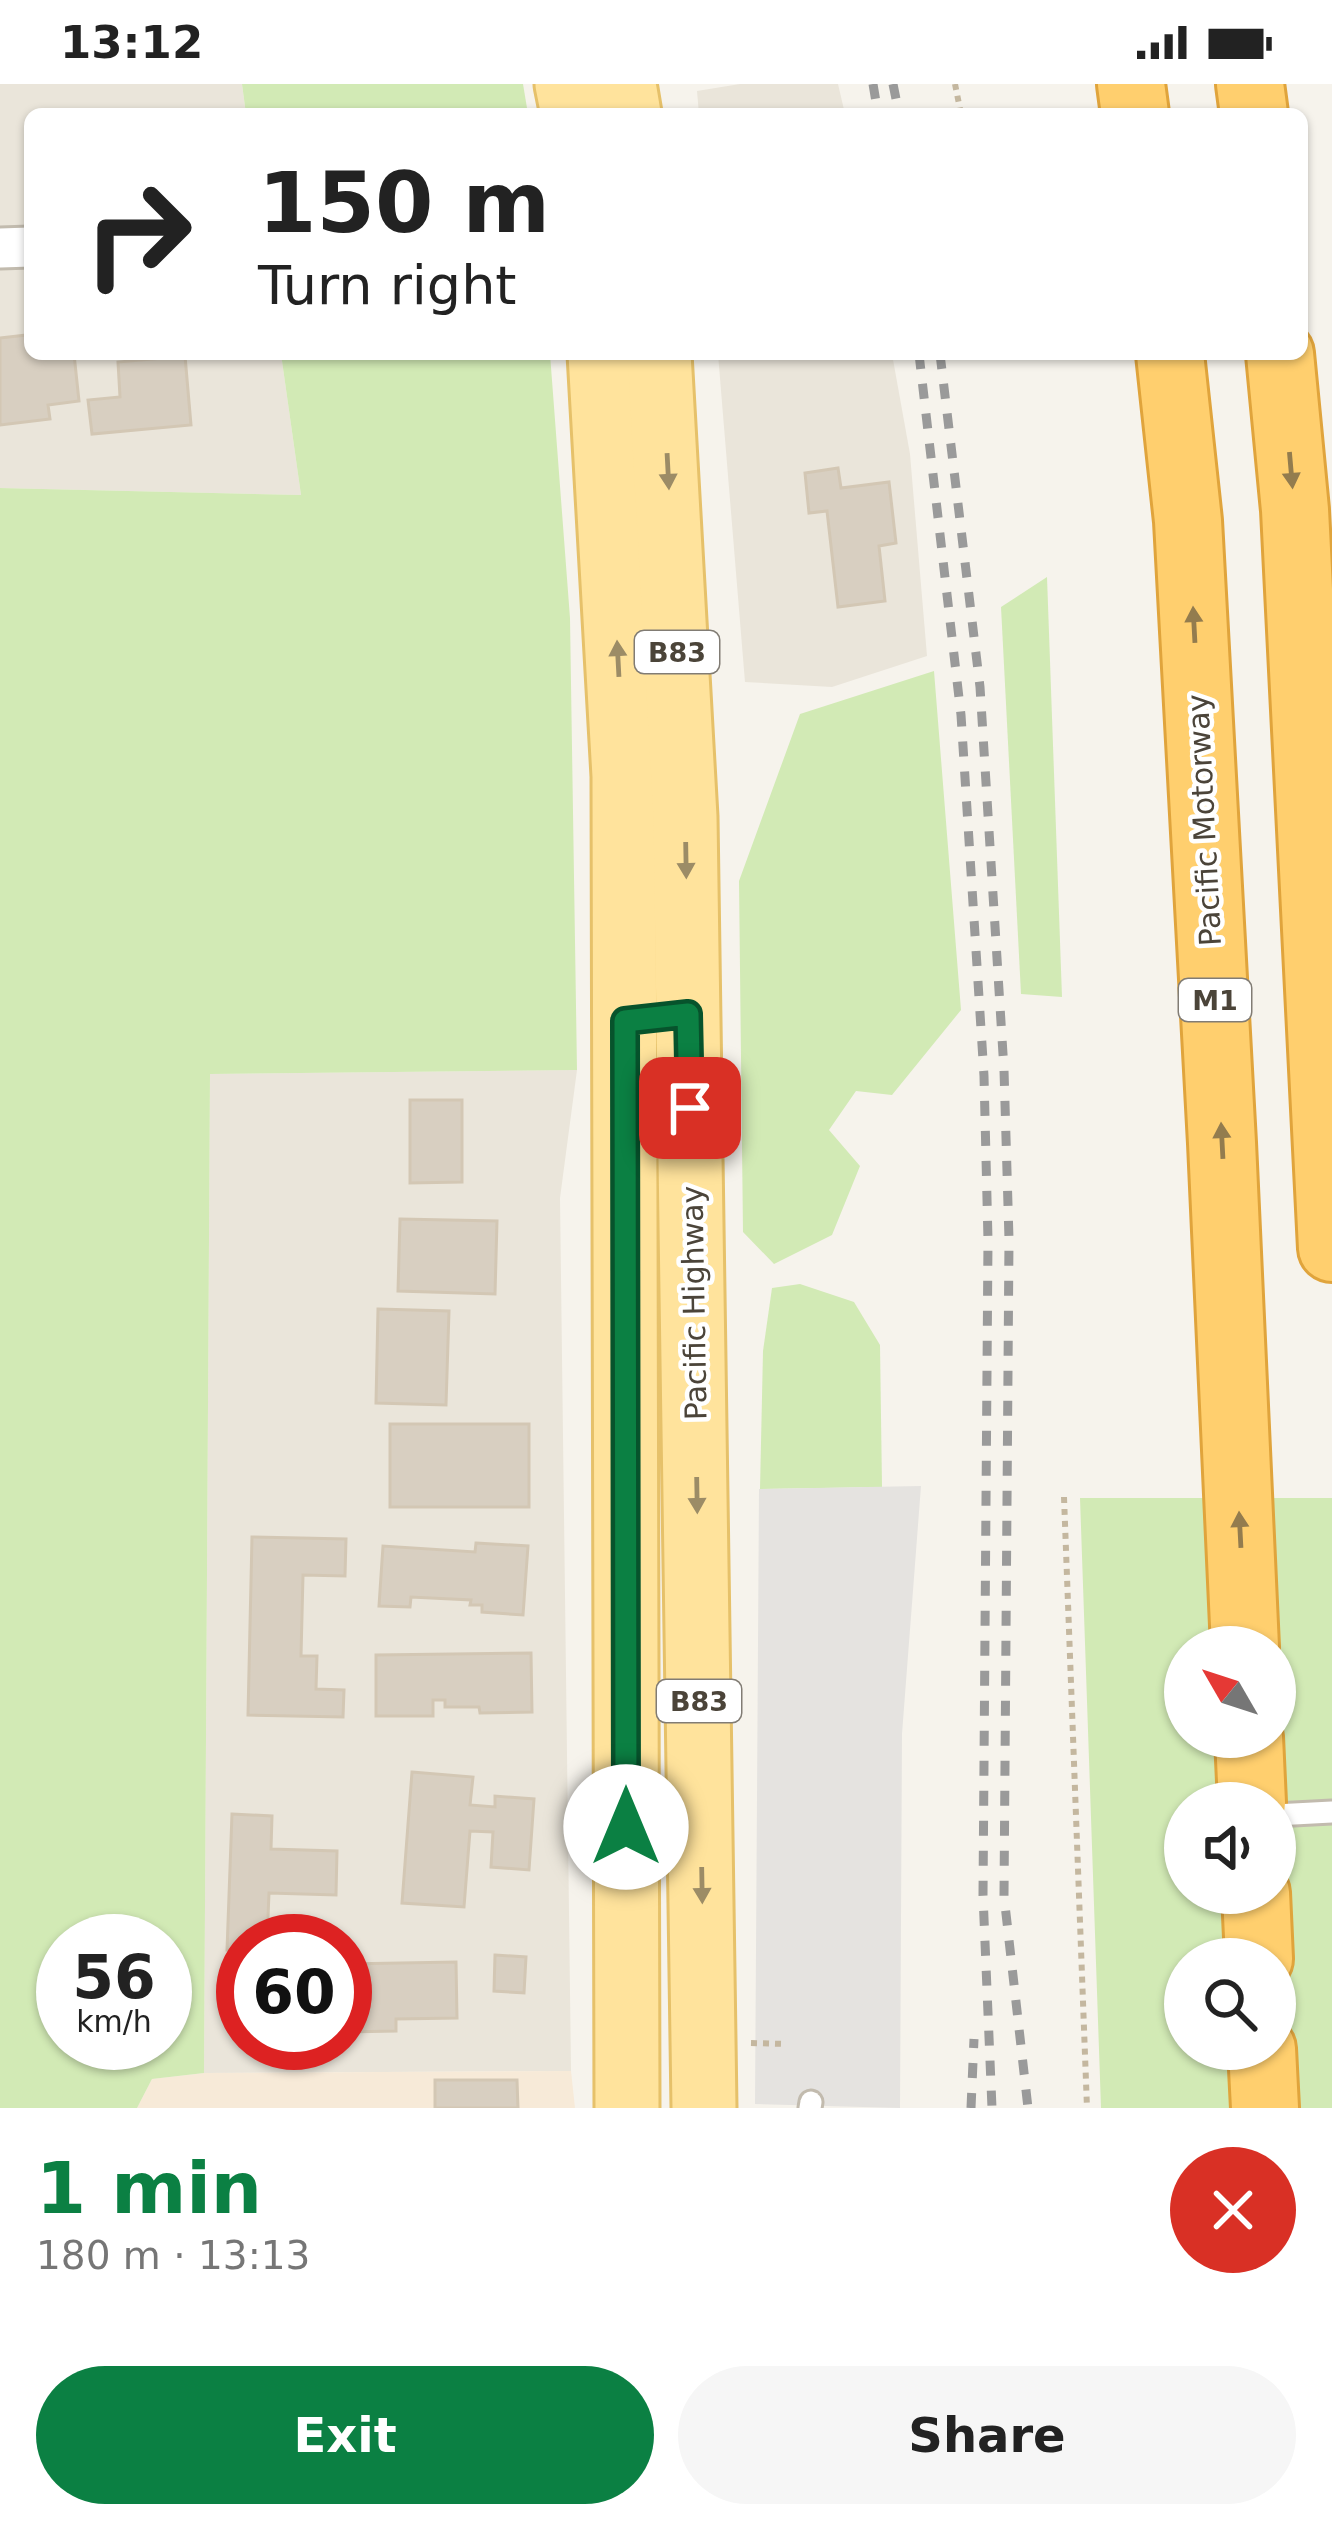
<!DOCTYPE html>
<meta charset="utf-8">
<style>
:root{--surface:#fff;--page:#f6f6f6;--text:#222;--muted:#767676;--accent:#0b8043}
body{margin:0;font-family:"DejaVu Sans",sans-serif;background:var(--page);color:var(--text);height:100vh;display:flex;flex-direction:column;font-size:45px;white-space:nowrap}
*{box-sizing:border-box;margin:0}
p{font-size:39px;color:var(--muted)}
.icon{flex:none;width:66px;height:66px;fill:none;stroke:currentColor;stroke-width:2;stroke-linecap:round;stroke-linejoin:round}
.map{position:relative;height:2024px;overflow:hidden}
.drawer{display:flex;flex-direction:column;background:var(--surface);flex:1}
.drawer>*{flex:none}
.top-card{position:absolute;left:24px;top:24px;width:1284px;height:252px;border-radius:18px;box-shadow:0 3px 9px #0004;background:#fff;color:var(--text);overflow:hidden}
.needle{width:78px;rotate:309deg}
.buttons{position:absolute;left:1164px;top:1542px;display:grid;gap:24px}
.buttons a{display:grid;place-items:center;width:132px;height:132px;border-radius:50%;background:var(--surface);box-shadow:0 3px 9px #0004;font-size:60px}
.speed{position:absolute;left:36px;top:1830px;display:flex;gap:24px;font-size:60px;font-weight:700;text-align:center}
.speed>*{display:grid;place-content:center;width:156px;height:156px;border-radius:50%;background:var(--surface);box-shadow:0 3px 9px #0004;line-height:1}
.speed small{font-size:30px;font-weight:400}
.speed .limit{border:18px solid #d22;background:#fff;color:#111}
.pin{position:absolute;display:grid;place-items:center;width:102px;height:102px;color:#fff;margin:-51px;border-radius:24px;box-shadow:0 6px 18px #0006}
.me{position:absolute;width:132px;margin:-66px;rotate:0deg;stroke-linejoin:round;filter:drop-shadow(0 0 9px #0008)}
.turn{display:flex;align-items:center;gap:42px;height:252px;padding:0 36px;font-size:54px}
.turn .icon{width:156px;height:156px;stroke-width:2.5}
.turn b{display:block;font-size:84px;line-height:102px}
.round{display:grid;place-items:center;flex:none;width:126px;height:126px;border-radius:63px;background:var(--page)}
.headline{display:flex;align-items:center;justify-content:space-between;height:204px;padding:0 36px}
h1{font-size:72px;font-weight:700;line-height:90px;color:var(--accent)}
.cta{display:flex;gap:24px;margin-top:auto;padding:24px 36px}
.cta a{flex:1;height:138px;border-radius:72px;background:var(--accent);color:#fff;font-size:48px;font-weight:700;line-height:138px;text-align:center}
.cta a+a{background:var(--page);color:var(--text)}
.status{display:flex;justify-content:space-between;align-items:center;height:84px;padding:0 60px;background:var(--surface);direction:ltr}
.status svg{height:33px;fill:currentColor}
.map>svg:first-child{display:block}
</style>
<div class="status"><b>13:12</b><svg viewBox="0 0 49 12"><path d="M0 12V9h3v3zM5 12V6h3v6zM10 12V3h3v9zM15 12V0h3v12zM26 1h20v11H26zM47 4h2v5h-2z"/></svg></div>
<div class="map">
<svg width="1332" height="2024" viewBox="0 0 1332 2024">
<rect width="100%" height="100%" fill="#f6f3ec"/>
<g fill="#eae5da" fill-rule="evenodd">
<path d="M 0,0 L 242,0 L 246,30 L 30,30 L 30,270 L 281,270 L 301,411 L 0,404 Z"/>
<path d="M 740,0 L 838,0 L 845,30 L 699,30 L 697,7 Z"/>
<path d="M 718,270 L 892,270 L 910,370 L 927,572 L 832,603 L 745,598 Z"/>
<path d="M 577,986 L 560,1114 L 571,1987 L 204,1989 L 210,990 ZM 243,1857 L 345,1857 L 345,1959 L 243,1959 Z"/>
</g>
<path fill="#f7ead8" d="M 571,1987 L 575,2024 L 137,2024 L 152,1995 L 204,1989 Z"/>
<g fill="#d2eab5" fill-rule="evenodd">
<path d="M 242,0 L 523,0 L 528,30 L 246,30 Z"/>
<path d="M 281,270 L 550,270 L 570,534 L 577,986 L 210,990 L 204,1989 L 152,1995 L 137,2024 L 0,2024 L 0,404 L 301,411 ZM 63,1857 L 165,1857 L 165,1959 L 63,1959 Z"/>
<path d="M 1047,493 L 1062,913 L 1021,910 L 1001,523 Z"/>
<path d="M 934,587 L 961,926 L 892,1011 L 856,1007 L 829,1046 L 860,1082 L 832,1151 L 774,1180 L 743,1148 L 739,797 L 800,630 Z"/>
<path d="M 800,1200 L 854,1218 L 880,1261 L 882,1403 L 760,1405 L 763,1267 L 772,1204 Z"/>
<path d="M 1080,1414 L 1332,1414 L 1332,2024 L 1101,2024 ZM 1185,1563 L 1275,1563 L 1275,1653 L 1185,1653 ZM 1185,1719 L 1275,1719 L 1275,1809 L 1185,1809 ZM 1185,1875 L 1275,1875 L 1275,1965 L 1185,1965 Z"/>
</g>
<path fill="#e5e3e0" d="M 921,1402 L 902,1650 L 900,2024 L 755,2020 L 759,1405 Z"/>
<g fill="#d8cfc1" stroke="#d3c7b4" stroke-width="3">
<path d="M 27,251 L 30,270 L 74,270 L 79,317 L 48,321 L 50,335 L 0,341 L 0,254 Z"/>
<path d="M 185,272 L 191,341 L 92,350 L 88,316 L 120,313 L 118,278 Z"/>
<path d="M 838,384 L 841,404 L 889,398 L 896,459 L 879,462 L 885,517 L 838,523 L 827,427 L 809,429 L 805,389 Z"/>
<path d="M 410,1016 L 462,1016 L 462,1098 L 410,1099 Z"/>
<path d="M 400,1135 L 497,1137 L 495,1210 L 398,1207 Z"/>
<path d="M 378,1225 L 449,1227 L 446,1321 L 376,1319 Z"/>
<rect x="390" y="1340" width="139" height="83"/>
<path d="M 252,1453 L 346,1455 L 345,1492 L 303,1491 L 301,1572 L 317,1572 L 316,1605 L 344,1606 L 343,1633 L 248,1631 Z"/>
<path d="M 476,1459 L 528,1462 L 523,1531 L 482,1528 L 482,1521 L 470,1521 L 471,1516 L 411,1513 L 410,1523 L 379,1522 L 383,1462 L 475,1468 Z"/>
<path d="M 531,1569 L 532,1628 L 480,1629 L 479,1623 L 445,1623 L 445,1616 L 433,1616 L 433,1632 L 376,1632 L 376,1571 Z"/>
<path d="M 412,1688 L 473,1693 L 470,1721 L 495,1723 L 495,1712 L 534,1715 L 529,1786 L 491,1783 L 493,1748 L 470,1747 L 464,1823 L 402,1819 Z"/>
<path d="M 232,1730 L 272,1732 L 271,1765 L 337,1767 L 336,1811 L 269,1809 L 267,1857 L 243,1857 L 243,1867 L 227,1866 Z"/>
<path d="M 495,1871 L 526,1873 L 524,1909 L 494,1907 Z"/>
<path d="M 456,1878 L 457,1934 L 396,1935 L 396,1947 L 346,1948 L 345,1880 Z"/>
<path d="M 435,1996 L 517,1996 L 518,2024 L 435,2024 Z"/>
</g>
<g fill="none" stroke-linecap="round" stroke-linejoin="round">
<defs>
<g id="service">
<path d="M 1275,1731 L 1332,1728"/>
<path d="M 810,2024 L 811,2018"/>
</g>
<path id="minor" d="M 0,164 L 30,163"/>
<g id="primary">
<path d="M 567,0 L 573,30"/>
<path d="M 624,0 L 629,30"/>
<path d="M 600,270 L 624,692 L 627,2024"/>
<path d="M 659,270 L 685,733 L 704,2024"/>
</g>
<g id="motorway">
<path d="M 1131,0 L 1135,30"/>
<path d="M 1250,0 L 1254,30"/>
<path d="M 1170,270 L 1188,437 L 1222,1059 L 1245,1563"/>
<path d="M 1280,270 L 1295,426 L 1332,1164"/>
<path d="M 1249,1653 L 1252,1719"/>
<path d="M 1256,1809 L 1259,1875"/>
<path d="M 1262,1965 L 1265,2024"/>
</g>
</defs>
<use href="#service" stroke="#c2bbae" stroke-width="27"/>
<use href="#minor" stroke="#c2bbae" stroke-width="45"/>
<use href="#primary" stroke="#e6c16a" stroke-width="69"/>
<use href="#motorway" stroke="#e0a43c" stroke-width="72"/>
<g stroke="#c4b79f" stroke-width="6" stroke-dasharray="6 6" stroke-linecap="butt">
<path d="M 955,0 L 961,30"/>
<path d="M 1064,1413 L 1087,2024"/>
<path d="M 751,1959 L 786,1960"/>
</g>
<use href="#service" stroke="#fff" stroke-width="21"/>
<use href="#minor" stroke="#fff" stroke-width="39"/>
<use href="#primary" stroke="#ffe39c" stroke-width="63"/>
<use href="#motorway" stroke="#ffcf6e" stroke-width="66"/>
<g stroke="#9a9a9a" stroke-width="9" stroke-dasharray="15 15" stroke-linecap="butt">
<path d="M 873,0 L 878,30"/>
<path d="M 893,0 L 899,30"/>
<path d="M 919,270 L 961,631 L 984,992 L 988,1156 L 983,1811 L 992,2024"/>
<path d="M 940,270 L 980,603 L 1004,986 L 1009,1155 L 1004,1812 L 1028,2024"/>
<path d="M 971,2024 L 974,1955"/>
</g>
</g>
<defs><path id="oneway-solid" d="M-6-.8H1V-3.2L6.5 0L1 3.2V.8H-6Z" transform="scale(3)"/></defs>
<g fill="#937c4e">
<use href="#oneway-solid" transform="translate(1291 386) rotate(85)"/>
<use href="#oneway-solid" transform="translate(1194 541) rotate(-93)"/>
<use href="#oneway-solid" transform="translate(1222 1057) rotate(-93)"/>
<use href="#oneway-solid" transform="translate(1240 1446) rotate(-93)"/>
</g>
<g fill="#9c8c66">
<use href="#oneway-solid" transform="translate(668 387) rotate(87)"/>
<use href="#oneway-solid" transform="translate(618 575) rotate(-93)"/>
<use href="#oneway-solid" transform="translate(686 776) rotate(89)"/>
<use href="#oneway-solid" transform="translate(697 1411) rotate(89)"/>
<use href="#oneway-solid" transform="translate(702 1801) rotate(89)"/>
</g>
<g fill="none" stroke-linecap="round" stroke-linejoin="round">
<defs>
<path id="route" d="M 626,1743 L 625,937 L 688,930 L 690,1024"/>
</defs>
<use href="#route" stroke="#07532c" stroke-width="30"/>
<use href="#route" stroke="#0b8043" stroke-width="21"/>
</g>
<g text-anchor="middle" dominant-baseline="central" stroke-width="9" stroke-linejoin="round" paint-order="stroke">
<g fill="#fff" stroke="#817c74" stroke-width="3">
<rect x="635" y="547" width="84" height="42" rx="9"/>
<rect x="1179" y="895" width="72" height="42" rx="9"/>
<rect x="657" y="1596" width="84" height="42" rx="9"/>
</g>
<g font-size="27" font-weight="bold" fill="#4b4439">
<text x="677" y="568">B83</text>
<text x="1215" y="916">M1</text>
<text x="699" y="1617">B83</text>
</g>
<g font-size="30" fill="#4b4439" stroke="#fff">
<text transform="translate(1204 736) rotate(-93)">Pacific Motorway</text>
<text transform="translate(694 1219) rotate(-91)">Pacific Highway</text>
</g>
</g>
</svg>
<div class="buttons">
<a><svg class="needle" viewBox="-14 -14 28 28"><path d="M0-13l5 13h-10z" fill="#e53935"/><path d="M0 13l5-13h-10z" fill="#767676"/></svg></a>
<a><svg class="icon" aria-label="sound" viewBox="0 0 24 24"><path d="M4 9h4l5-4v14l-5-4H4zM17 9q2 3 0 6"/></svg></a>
<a><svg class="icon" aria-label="search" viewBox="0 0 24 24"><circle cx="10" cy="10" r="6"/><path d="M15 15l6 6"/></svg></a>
</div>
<div class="speed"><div>56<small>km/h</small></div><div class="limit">60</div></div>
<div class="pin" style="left:690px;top:1024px;background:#d93025"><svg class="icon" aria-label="arrive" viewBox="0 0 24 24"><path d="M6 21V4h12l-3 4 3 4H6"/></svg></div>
<svg class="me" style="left:626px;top:1743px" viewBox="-20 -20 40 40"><circle r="19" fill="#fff"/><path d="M0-13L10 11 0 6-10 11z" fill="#0b8043"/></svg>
<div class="top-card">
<div class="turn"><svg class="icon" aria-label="right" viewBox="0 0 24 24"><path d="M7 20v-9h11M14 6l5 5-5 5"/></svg><div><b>150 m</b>Turn right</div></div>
</div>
</div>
<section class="drawer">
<div class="headline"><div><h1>1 min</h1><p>180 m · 13:13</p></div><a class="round" style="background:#d93025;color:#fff"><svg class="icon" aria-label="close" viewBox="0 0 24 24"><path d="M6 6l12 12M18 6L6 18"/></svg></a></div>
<div class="cta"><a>Exit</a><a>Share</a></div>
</section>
